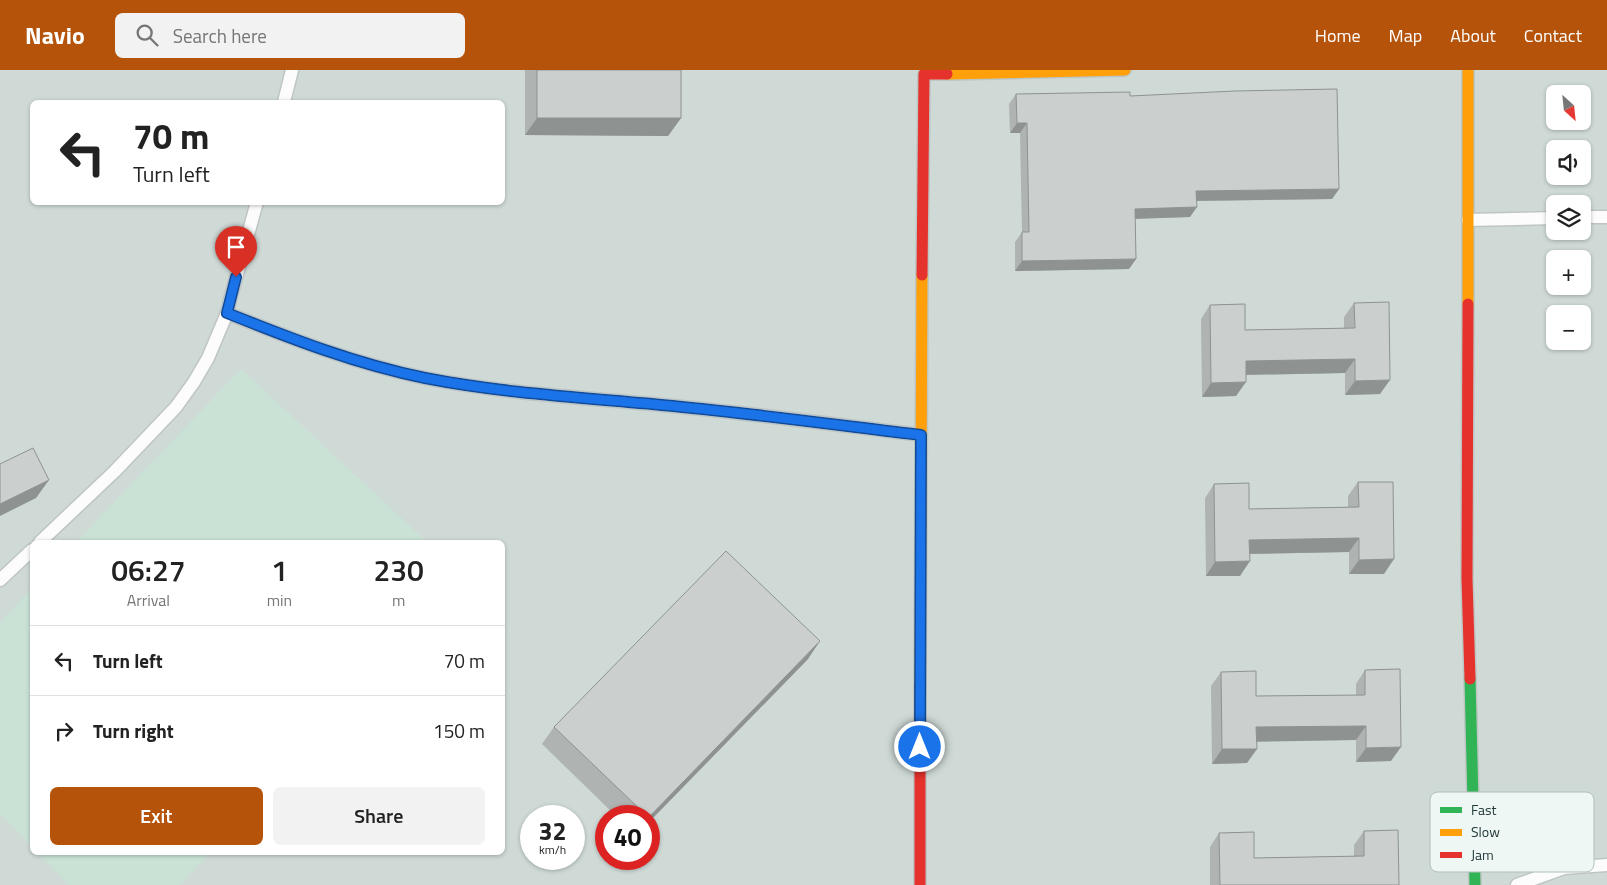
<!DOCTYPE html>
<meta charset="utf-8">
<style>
:root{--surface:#fff;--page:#f2f2f2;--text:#222;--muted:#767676;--line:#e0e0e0;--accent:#b45309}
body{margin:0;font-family:"Titillium Web",sans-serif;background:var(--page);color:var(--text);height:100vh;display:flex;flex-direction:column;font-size:19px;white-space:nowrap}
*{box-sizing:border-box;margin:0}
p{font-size:16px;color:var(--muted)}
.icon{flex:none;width:28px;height:28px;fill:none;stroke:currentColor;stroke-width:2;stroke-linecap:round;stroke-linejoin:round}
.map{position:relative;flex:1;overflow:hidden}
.side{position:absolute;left:30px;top:470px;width:475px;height:315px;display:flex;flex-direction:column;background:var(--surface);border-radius:8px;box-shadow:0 1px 4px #0004}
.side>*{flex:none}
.top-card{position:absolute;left:30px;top:30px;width:475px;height:105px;border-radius:8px;box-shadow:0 1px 4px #0004;background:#fff;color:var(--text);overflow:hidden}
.needle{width:32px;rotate:153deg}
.fabs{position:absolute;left:1546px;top:15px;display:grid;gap:10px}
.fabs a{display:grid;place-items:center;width:45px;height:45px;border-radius:8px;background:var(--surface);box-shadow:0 1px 4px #0004;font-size:25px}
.speed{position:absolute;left:520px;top:735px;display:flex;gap:10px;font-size:25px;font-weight:700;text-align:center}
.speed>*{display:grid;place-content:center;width:65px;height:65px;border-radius:50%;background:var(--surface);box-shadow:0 1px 4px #0004;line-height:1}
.speed small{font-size:12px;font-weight:400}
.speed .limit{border:8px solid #d22;background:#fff;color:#111}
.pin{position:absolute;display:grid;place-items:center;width:42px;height:42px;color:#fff;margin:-51px -21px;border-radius:50% 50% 50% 0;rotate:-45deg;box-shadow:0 0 5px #0007}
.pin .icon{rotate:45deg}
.me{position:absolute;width:55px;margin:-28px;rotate:0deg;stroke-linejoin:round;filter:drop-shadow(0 0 4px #0008)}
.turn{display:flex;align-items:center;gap:18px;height:105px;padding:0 20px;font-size:22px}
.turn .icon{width:65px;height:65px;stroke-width:2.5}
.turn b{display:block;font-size:35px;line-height:42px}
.eta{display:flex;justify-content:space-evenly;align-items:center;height:85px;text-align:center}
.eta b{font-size:30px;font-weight:600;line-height:35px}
.cta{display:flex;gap:10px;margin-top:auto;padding:10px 20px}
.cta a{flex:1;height:58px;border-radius:8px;background:var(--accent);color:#fff;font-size:20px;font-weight:600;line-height:58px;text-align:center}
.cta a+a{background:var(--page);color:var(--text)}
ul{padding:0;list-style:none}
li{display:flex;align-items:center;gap:15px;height:70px;padding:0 20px;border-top:1px solid var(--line)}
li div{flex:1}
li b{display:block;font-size:19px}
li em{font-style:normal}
header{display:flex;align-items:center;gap:30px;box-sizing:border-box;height:70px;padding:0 25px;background:var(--accent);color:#fff}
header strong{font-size:24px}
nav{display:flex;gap:28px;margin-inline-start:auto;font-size:18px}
.search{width:350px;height:45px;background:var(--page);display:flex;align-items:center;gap:12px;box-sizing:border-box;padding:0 18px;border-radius:8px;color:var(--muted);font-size:19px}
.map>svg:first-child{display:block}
</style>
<header>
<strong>Navio</strong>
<div class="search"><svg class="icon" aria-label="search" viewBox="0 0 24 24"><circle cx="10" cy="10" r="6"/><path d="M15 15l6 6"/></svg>Search here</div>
<nav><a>Home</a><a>Map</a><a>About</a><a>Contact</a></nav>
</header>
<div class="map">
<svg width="1607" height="815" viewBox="0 0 1607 815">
<rect width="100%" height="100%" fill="#e2e8e7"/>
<path fill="#cfdad7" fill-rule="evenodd" d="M 0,0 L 1607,0 L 1607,815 L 0,815 ZM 1555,24 L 1582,24 L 1582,51 L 1555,51 ZM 32,32 L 502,32 L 502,132 L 32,132 ZM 1555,79 L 1582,79 L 1582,106 L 1555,106 ZM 1555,134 L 1582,134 L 1582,161 L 1555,161 ZM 1555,189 L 1582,189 L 1582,216 L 1555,216 ZM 1555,244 L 1582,244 L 1582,271 L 1555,271 ZM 32,472 L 502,472 L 502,782 L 32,782 ZM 531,746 L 574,746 L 574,789 L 531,789 ZM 606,746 L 649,746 L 649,789 L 606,789 Z"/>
<g fill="#cae2d6">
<path d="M 241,299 L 427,472 L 76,472 Z"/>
<path d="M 32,518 L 32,777 L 0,744 L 0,553 Z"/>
<path d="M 38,783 L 210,783 L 180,815 L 69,815 Z"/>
</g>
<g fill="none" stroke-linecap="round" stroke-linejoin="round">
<defs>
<g id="lane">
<path d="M 284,32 L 292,0"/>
<path d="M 1582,147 L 1607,147"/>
<path d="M 1468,150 L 1555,148"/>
<path d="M 227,243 C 292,269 356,294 425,308 C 507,324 590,328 673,336 C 756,344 838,355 921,365"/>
<path d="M 40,472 L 115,401 L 176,337 L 194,312 L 208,288 L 227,243 L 231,226 L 257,132"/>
<path d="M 0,510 L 32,480"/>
<path d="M 1517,815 L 1564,798 L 1607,795"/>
</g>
<path id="fast" d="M 1470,609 L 1475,815"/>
<g id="slow">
<path d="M 947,4 L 1125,0"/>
<path d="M 1468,234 L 1468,0"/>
<path d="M 920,615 L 922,205"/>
</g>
<g id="jam">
<path d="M 922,205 L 924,4 L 947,4"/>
<path d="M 1468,234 L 1467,509 L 1470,609"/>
<path d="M 920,615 L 920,815"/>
</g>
</defs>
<use href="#lane" stroke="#bfc5c4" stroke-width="15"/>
<use href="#fast" stroke="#bec6c4" stroke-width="14"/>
<use href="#slow" stroke="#bec6c4" stroke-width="14"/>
<use href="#jam" stroke="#bec6c4" stroke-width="14"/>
<use href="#lane" stroke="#fbfcfb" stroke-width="12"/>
<use href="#fast" stroke="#30b455" stroke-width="11"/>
<use href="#slow" stroke="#ff9f0a" stroke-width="11"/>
<use href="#jam" stroke="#e5322d" stroke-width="11"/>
</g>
<g fill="#afb3b2">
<path d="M 525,0 L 681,0 L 681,48 L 668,66 L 525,65 Z"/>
<path d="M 1016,24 L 1130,26 L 1339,119 L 1332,129 L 1197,131 L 1190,147 L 1135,149 L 1136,189 L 1129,199 L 1015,201 L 1015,172 L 1022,162 L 1020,63 L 1010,63 L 1009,34 Z"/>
<path d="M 1354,233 L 1380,324 L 1345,325 L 1345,303 L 1246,305 L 1236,326 L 1202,327 L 1201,249 L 1210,235 L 1245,260 L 1344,258 L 1344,247 Z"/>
<path d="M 1358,412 L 1384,504 L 1349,504 L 1349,482 L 1250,484 L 1240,506 L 1206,506 L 1205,428 L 1214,414 L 1249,439 L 1348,437 L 1348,426 Z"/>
<path d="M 808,589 L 649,752 L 649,746 L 616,746 L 542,674 L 554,657 Z"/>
<path d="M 1365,600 L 1391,691 L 1356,692 L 1356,670 L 1257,671 L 1247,693 L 1212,694 L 1211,616 L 1221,602 L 1256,626 L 1356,625 L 1356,614 Z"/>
<path d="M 1364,761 L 1399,815 L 1210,815 L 1210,777 L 1219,763 L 1254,788 L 1354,786 L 1354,775 Z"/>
</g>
<g fill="#8e9291">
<path d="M 537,48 L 681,48 L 668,66 L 525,65 Z"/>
<path d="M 1017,53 L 1027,53 L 1020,63 L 1010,63 Z"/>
<path d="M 1339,119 L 1332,129 L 1189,131 L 1196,121 Z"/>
<path d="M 1197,137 L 1190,147 L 1128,149 L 1135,139 Z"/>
<path d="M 1136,189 L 1129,199 L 1015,201 L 1022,191 Z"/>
<path d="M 1355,289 L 1345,303 L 1236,305 L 1246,291 Z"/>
<path d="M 1390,310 L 1380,324 L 1345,325 L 1355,311 Z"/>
<path d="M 1246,312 L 1236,326 L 1202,327 L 1211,313 Z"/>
<path d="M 49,410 L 36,428 L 0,446 L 0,434 Z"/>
<path d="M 1359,468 L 1349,482 L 1240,484 L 1249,470 Z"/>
<path d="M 1394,489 L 1384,504 L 1349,504 L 1359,490 Z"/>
<path d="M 1250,491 L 1240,506 L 1206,506 L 1215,492 Z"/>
<path d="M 820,571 L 808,589 L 649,752 L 649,747 Z"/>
<path d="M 1366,656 L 1356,670 L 1246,672 L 1256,657 Z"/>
<path d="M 1401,677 L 1391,691 L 1356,692 L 1366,678 Z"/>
<path d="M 1222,679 L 1257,679 L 1247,693 L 1212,694 Z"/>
</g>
<g fill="#cbd0cf" stroke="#8e9291">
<rect x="537" y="0" width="144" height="48"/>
<path d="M 1337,19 L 1339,119 L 1196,121 L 1197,137 L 1135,139 L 1136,189 L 1022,191 L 1022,162 L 1029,162 L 1027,53 L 1017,53 L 1016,24 L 1130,22 L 1130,26 L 1235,21 Z"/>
<path d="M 1389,232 L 1390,310 L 1355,311 L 1355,289 L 1246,291 L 1246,312 L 1211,313 L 1210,235 L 1245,234 L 1245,260 L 1355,258 L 1354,233 Z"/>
<path d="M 33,378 L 49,410 L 0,434 L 0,394 Z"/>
<path d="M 1358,412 L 1393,412 L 1394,489 L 1359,490 L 1359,468 L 1249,470 L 1250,491 L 1215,492 L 1214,414 L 1249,413 L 1249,439 L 1359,437 Z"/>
<path d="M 726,481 L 820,571 L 649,747 L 649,746 L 647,746 L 554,657 Z"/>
<path d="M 1400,599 L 1401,677 L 1366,678 L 1366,656 L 1256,657 L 1257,679 L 1222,679 L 1221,602 L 1256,601 L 1256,626 L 1365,625 L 1365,600 Z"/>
<path d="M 1398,760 L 1399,815 L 1220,815 L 1219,763 L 1254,762 L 1254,788 L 1364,786 L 1364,761 Z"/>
</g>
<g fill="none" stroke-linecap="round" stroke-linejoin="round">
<defs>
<path id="route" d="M 236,207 L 227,243 C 292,269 356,294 425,308 C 507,324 590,328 673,336 C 756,344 838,355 921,365 L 920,677"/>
</defs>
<use href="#route" stroke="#114b97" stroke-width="12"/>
<use href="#route" stroke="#1a73e8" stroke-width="9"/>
</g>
<rect x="1430" y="722" width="164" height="80" rx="8" fill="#eff7f5" stroke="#b1bfbd" stroke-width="1"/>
<rect x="1440" y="737" width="22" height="6" fill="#30b455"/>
<rect x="1440" y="759" width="22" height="7" fill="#ff9f0a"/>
<rect x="1440" y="782" width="22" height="6" fill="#e5322d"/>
<g font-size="14" fill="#203b39">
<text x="1471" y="745">Fast</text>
<text x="1471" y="767">Slow</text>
<text x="1471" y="790">Jam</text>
</g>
</svg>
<div class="fabs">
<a><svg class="needle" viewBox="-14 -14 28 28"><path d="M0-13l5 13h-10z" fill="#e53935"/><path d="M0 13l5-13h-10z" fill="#767676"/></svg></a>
<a><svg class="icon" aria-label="sound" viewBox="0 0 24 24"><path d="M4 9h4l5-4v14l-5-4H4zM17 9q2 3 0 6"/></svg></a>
<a><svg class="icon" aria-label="layers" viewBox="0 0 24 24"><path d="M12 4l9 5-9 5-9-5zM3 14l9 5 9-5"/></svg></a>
<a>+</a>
<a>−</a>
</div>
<div class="speed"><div>32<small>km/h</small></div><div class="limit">40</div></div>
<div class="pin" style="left:236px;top:207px;background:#d93025"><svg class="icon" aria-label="arrive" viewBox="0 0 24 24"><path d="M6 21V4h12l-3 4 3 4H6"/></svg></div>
<svg class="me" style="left:920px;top:677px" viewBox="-20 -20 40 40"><circle r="17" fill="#1a73e8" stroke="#fff" stroke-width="3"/><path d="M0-11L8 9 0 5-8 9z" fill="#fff"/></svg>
<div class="top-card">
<div class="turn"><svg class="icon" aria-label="left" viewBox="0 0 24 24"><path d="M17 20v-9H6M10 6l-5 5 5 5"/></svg><div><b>70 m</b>Turn left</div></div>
</div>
<section class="side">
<div class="eta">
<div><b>06:27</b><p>Arrival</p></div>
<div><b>1</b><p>min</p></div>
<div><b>230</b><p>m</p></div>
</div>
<ul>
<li><svg class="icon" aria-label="left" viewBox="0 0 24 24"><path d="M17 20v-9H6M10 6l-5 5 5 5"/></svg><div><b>Turn left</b></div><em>70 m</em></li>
<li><svg class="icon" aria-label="right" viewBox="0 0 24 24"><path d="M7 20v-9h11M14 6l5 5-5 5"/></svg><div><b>Turn right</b></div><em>150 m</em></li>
</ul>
<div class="cta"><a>Exit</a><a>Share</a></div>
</section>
</div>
